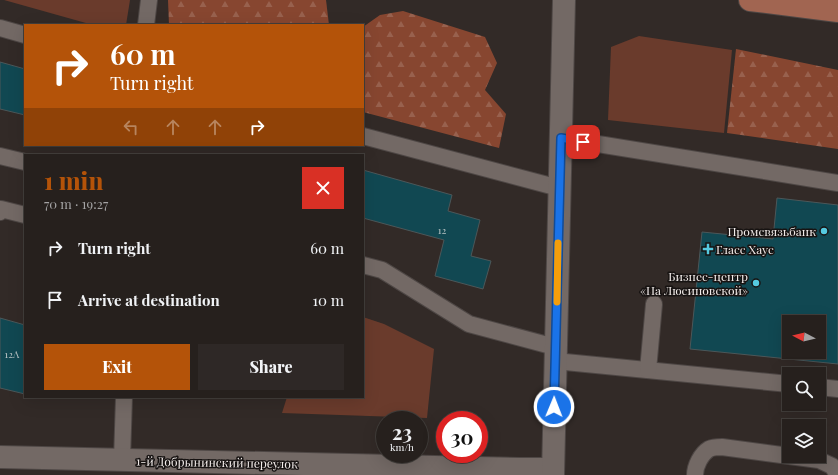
<!DOCTYPE html>
<meta charset="utf-8">
<style>
:root{--surface:#26201d;--page:#2e2826;--text:#f1f3f6;--muted:#a4a3a4;--line:#423e3b;--accent:#b45309}
body{margin:0;font-family:"Playfair Display",serif;background:var(--page);color:var(--text);height:100vh;display:flex;flex-direction:column;font-size:15px;white-space:nowrap}
*{box-sizing:border-box;margin:0}
p{font-size:13px;color:var(--muted)}
.icon{flex:none;width:22px;height:22px;fill:none;stroke:currentColor;stroke-width:2;stroke-linecap:round;stroke-linejoin:round}
.map{position:relative;flex:1;overflow:hidden}
.drawer{position:absolute;left:24px;top:154px;width:340px;height:244px;display:flex;flex-direction:column;background:var(--surface);border-radius:0px;box-shadow:0 4px 16px #0002,0 0 0 1px var(--line)}
.drawer>*{flex:none}
.banner{position:absolute;left:24px;top:24px;width:340px;height:122px;border-radius:0px;box-shadow:0 4px 16px #0002,0 0 0 1px var(--line);background:#b45309;color:#fff;overflow:hidden}
.needle{width:26px;rotate:277deg}
.tools{position:absolute;left:782px;top:315px;display:grid;gap:8px}
.tools a{display:grid;place-items:center;width:44px;height:44px;border-radius:0px;background:var(--surface);box-shadow:0 4px 16px #0002,0 0 0 1px var(--line);font-size:20px}
.speed{position:absolute;left:376px;top:411px;display:flex;gap:8px;font-size:20px;font-weight:700;text-align:center}
.speed>*{display:grid;place-content:center;width:52px;height:52px;border-radius:50%;background:var(--surface);box-shadow:0 4px 16px #0002,0 0 0 1px var(--line);line-height:1}
.speed small{font-size:10px;font-weight:400}
.speed .limit{border:6px solid #d22;background:#fff;color:#111}
.pin{position:absolute;display:grid;place-items:center;width:34px;height:34px;color:#fff;margin:-17px;border-radius:8px;box-shadow:0 2px 6px #0006}
.me{position:absolute;width:44px;margin:-22px;rotate:1deg;stroke-linejoin:round;filter:drop-shadow(0 0 3px #0008)}
.turn{display:flex;align-items:center;gap:14px;height:84px;padding:0 20px;font-size:18px}
.turn .icon{width:52px;height:52px;stroke-width:2.5}
.turn b{display:block;font-size:28px;line-height:34px}
.lanes{display:flex;align-items:center;height:38px;padding:0 20px;background:#0003;justify-content:center;gap:20px;direction:ltr}
.lanes .off{opacity:.35}
.round{display:grid;place-items:center;flex:none;width:42px;height:42px;border-radius:0px;background:var(--page)}
.headline{display:flex;align-items:center;justify-content:space-between;height:68px;padding:0 20px}
h1{font-size:24px;font-weight:800;line-height:30px;color:var(--accent)}
.cta{display:flex;gap:8px;margin-top:auto;padding:8px 20px}
.cta a{flex:1;height:46px;border-radius:0px;background:var(--accent);color:#fff;font-size:16px;font-weight:800;line-height:46px;text-align:center}
.cta a+a{background:var(--page);color:var(--text)}
ul{padding:0;list-style:none}
li{display:flex;align-items:center;gap:12px;height:52px;padding:0 20px}
li div{flex:1}
li b{display:block;font-size:15px}
li em{font-style:normal}
.map>svg:first-child{display:block}
</style>
<div class="map">
<svg width="838" height="475" viewBox="0 0 838 475">
<defs>
<pattern id="forest-firs" width="22" height="20" patternUnits="userSpaceOnUse"><rect width="22" height="20" fill="#874630"/><path d="M5 1l3.5 6h-7zM16 11l3.5 6h-7z" fill="#98614e"/></pattern>
</defs>
<rect width="100%" height="100%" fill="#322a27"/>
<g fill="#6a3b2c">
<path d="M 4,0 L 130,0 L 126,25 L 93,25 Z"/>
<path d="M 639,36 L 732,50 L 724,133 L 608,120 L 611,47 Z"/>
<path d="M 363,317 L 384,324 L 434,349 L 427,418 L 282,413 L 287,397 L 363,397 Z"/>
</g>
<g fill="url(#forest-firs)">
<path d="M 168,0 L 326,0 L 329,25 L 169,25 Z"/>
<path d="M 403,11 L 485,37 L 497,63 L 485,90 L 506,114 L 499,148 L 363,112 L 363,27 L 380,15 Z"/>
<path d="M 736,49 L 838,70 L 838,149 L 727,133 Z"/>
</g>
<g fill="#114852" stroke="#4c5759" fill-rule="evenodd">
<path d="M 0,62 L 25,69 L 25,115 L 0,109 Z"/>
<path d="M 363,170 L 452,195 L 448,211 L 480,220 L 471,256 L 491,261 L 483,289 L 435,276 L 444,240 L 363,218 Z"/>
<path d="M 777,198 L 838,205 L 838,364 L 690,349 L 702,232 L 773,239 ZM 789,322 L 819,322 L 819,352 L 789,352 Z"/>
<path d="M 0,318 L 25,325 L 25,394 L 0,388 Z"/>
</g>
<g fill="none" stroke-linecap="round" stroke-linejoin="round">
<defs>
<g id="service">
<path d="M 146,25 L 149,0"/>
<path d="M 0,28 L 25,35"/>
<path d="M 363,136 L 559,188"/>
<path d="M 561,138 L 838,183"/>
<path d="M 0,156 L 25,162"/>
<path d="M 0,212 L 1,209 L 25,215"/>
<path d="M 363,265 L 382,270 L 469,324 L 555,347"/>
<path d="M 555,361 L 789,384"/>
<path d="M 648,370 L 654,304"/>
<path d="M 819,387 L 838,389"/>
<path d="M 122,460 L 124,397"/>
<path d="M 695,475 C 695,466 701,454 709,449 C 713,447 719,447 722,447 L 819,460 L 832,466 L 838,475"/>
</g>
<g id="minor">
<path d="M 0,457 L 520,469 L 553,469"/>
<path d="M 553,475 L 564,0"/>
</g>
<path id="primary" d="M 750,0 L 838,11"/>
</defs>
<use href="#service" stroke="#4e4745" stroke-width="18"/>
<use href="#minor" stroke="#4e4745" stroke-width="24"/>
<use href="#primary" stroke="#4e4745" stroke-width="24"/>
<use href="#service" stroke="#736965" stroke-width="16"/>
<use href="#minor" stroke="#736965" stroke-width="22"/>
<use href="#primary" stroke="#a16551" stroke-width="22"/>
</g>
<g fill="none" stroke-linecap="round" stroke-linejoin="round">
<defs>
<path id="route" d="M 554,407 L 561,138 L 583,142"/>
</defs>
<use href="#route" stroke="#114b97" stroke-width="10"/>
<use href="#route" stroke="#1a73e8" stroke-width="7"/>
<path stroke="#f59e0b" stroke-width="7" d="M 557,302 L 558,243"/>
</g>
<g fill="#55cae0" stroke="#171312" stroke-width="1.5">
<circle cx="824" cy="231" r="4"/>
<path d="M706 243h4v4h4v4h-4v4h-4v-4h-4v-4h4z"/>
<circle cx="756" cy="283" r="4"/>
</g>
<g text-anchor="middle" dominant-baseline="central" stroke-width="3" stroke-linejoin="round" paint-order="stroke">
<g font-size="10" fill="#bac4c5">
<text x="442" y="230">12</text>
<text x="12" y="354">12А</text>
</g>
<g font-size="12" fill="#f3edeb" stroke="#171312" text-anchor="end">
<text x="816" y="231">Промсвязьбанк</text>
<text x="716" y="249" text-anchor="start">Гласс Хаус</text>
<text x="748" y="276">Бизнес-центр<tspan x="748" dy="14">«На Люсиновской»</tspan></text>
</g>
<g font-size="12" fill="#f3edeb" stroke="#171312">
<text transform="translate(217 462) rotate(1)">1-й Добрынинский переулок</text>
</g>
</g>
</svg>
<div class="tools">
<a><svg class="needle" viewBox="-14 -14 28 28"><path d="M0-13l5 13h-10z" fill="#e53935"/><path d="M0 13l5-13h-10z" fill="#a4a3a4"/></svg></a>
<a><svg class="icon" aria-label="search" viewBox="0 0 24 24"><circle cx="10" cy="10" r="6"/><path d="M15 15l6 6"/></svg></a>
<a><svg class="icon" aria-label="layers" viewBox="0 0 24 24"><path d="M12 4l9 5-9 5-9-5zM3 14l9 5 9-5"/></svg></a>
</div>
<div class="speed"><div>23<small>km/h</small></div><div class="limit">30</div></div>
<div class="pin" style="left:583px;top:142px;background:#d93025"><svg class="icon" aria-label="arrive" viewBox="0 0 24 24"><path d="M6 21V4h12l-3 4 3 4H6"/></svg></div>
<svg class="me" style="left:554px;top:407px" viewBox="-20 -20 40 40"><circle r="17" fill="#1a73e8" stroke="#fff" stroke-width="3"/><path d="M0-11L8 9 0 5-8 9z" fill="#fff"/></svg>
<div class="banner">
<div class="turn"><svg class="icon" aria-label="right" viewBox="0 0 24 24"><path d="M7 20v-9h11M14 6l5 5-5 5"/></svg><div><b>60 m</b>Turn right</div></div>
<div class="lanes"><svg class="icon off" aria-label="left" viewBox="0 0 24 24"><path d="M17 20v-9H6M10 6l-5 5 5 5"/></svg><svg class="icon off" aria-label="ahead" viewBox="0 0 24 24"><path d="M12 20V5M6 11l6-6 6 6"/></svg><svg class="icon off" aria-label="ahead" viewBox="0 0 24 24"><path d="M12 20V5M6 11l6-6 6 6"/></svg><svg class="icon" aria-label="right" viewBox="0 0 24 24"><path d="M7 20v-9h11M14 6l5 5-5 5"/></svg></div>
</div>
<section class="drawer">
<div class="headline"><div><h1>1 min</h1><p>70 m · 19:27</p></div><a class="round" style="background:#d93025;color:#fff"><svg class="icon" aria-label="close" viewBox="0 0 24 24"><path d="M6 6l12 12M18 6L6 18"/></svg></a></div>
<ul>
<li><svg class="icon" aria-label="right" viewBox="0 0 24 24"><path d="M7 20v-9h11M14 6l5 5-5 5"/></svg><div><b>Turn right</b></div><em>60 m</em></li>
<li><svg class="icon" aria-label="arrive" viewBox="0 0 24 24"><path d="M6 21V4h12l-3 4 3 4H6"/></svg><div><b>Arrive at destination</b></div><em>10 m</em></li>
</ul>
<div class="cta"><a>Exit</a><a>Share</a></div>
</section>
</div>
